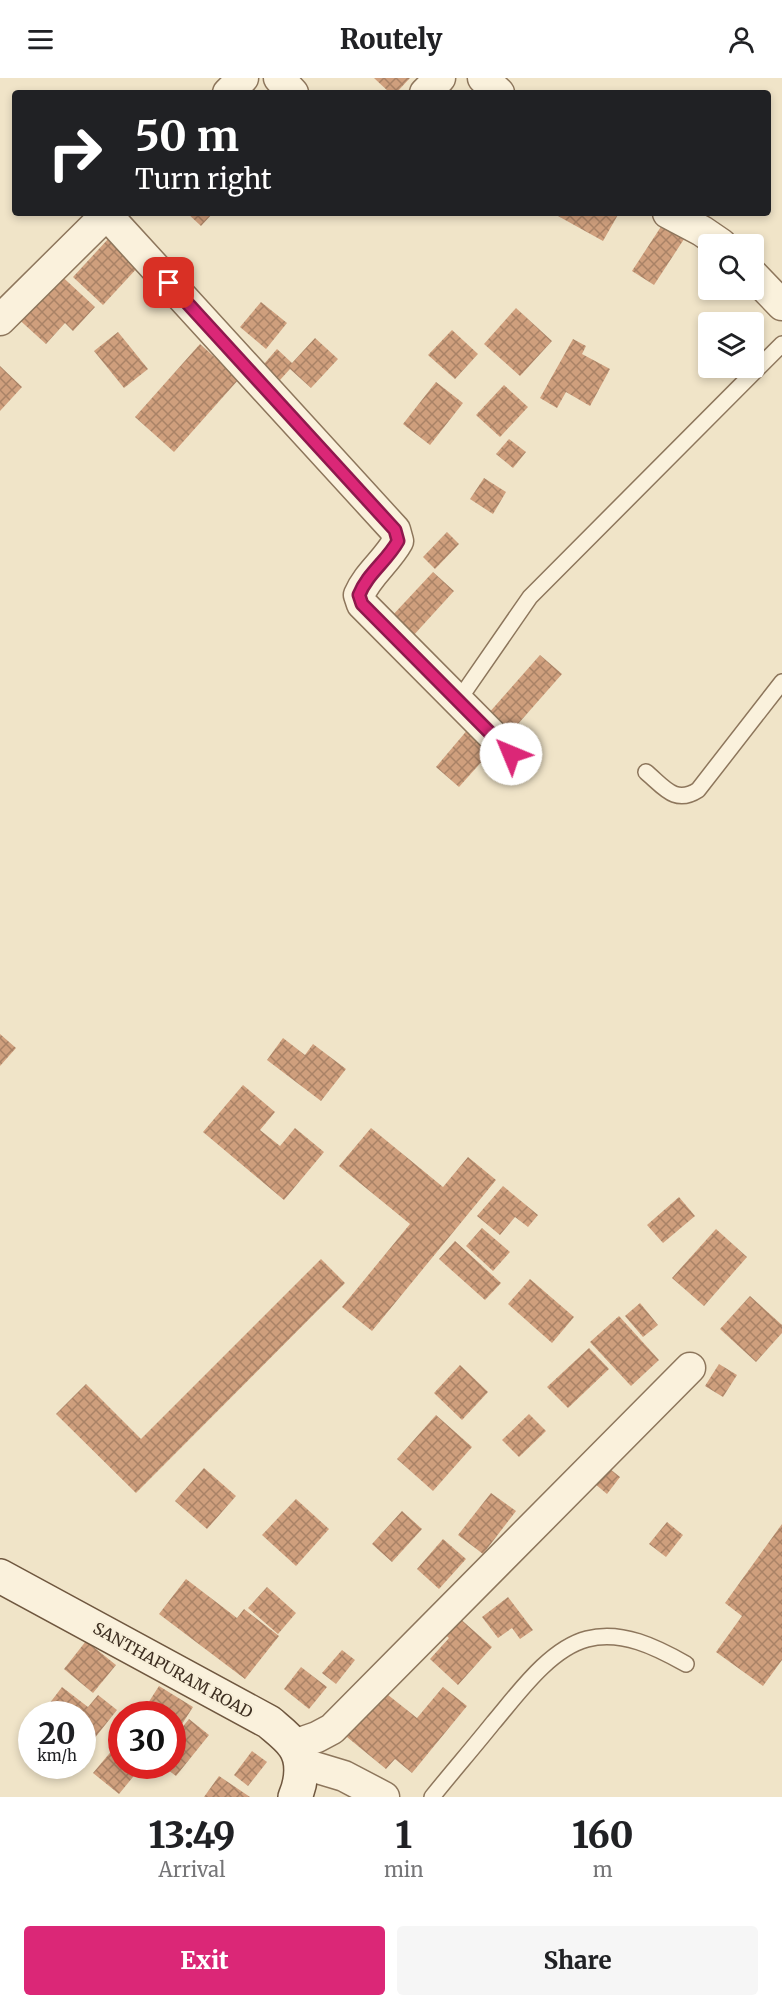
<!DOCTYPE html>
<style>
:root{--surface:#fff;--page:#f6f6f6;--text:#202124;--muted:#757577;--accent:#db2777}
body{margin:0;font-family:Merriweather,serif;background:var(--page);color:var(--text);height:100vh;display:flex;flex-direction:column;font-size:22px;white-space:nowrap}
*{box-sizing:border-box;margin:0}
p{font-size:20px;color:var(--muted)}
.icon{flex:none;width:33px;height:33px;fill:none;stroke:currentColor;stroke-width:2;stroke-linecap:round;stroke-linejoin:round}
.map{position:relative;height:1719px;overflow:hidden}
.side{display:flex;flex-direction:column;background:var(--surface);flex:1}
.side>*{flex:none}
.top-card{position:absolute;left:12px;top:12px;width:759px;height:126px;border-radius:6px;box-shadow:0 3px 9px #0003;background:#202124;color:#fff;overflow:hidden}
.buttons{position:absolute;left:698px;top:156px;display:grid;gap:12px}
.buttons a{display:grid;place-items:center;width:66px;height:66px;border-radius:6px;background:var(--surface);box-shadow:0 3px 9px #0003;font-size:30px}
.speed{position:absolute;left:18px;top:1623px;display:flex;gap:12px;font-size:30px;font-weight:700;text-align:center}
.speed>*{display:grid;place-content:center;width:78px;height:78px;border-radius:50%;background:var(--surface);box-shadow:0 3px 9px #0003;line-height:1}
.speed small{font-size:15px;font-weight:400}
.speed .limit{border:9px solid #d22;background:#fff;color:#111}
.pin{position:absolute;display:grid;place-items:center;width:51px;height:51px;color:#fff;margin:-26px;border-radius:12px;box-shadow:0 3px 9px #0006}
.me{position:absolute;width:66px;margin:-33px;rotate:315deg;stroke-linejoin:round;filter:drop-shadow(0 0 4px #0008)}
.turn{display:flex;align-items:center;gap:21px;height:126px;padding:0 24px;font-size:27px}
.turn .icon{width:78px;height:78px;stroke-width:2.5}
.turn b{display:block;font-size:42px;line-height:51px}
.eta{display:flex;justify-content:space-evenly;align-items:center;height:102px;text-align:center}
.eta b{font-size:36px;font-weight:800;line-height:42px}
.action{display:flex;gap:12px;margin-top:auto;padding:12px 24px}
.action a{flex:1;height:69px;border-radius:6px;background:var(--accent);color:#fff;font-size:24px;font-weight:800;line-height:69px;text-align:center}
.action a+a{background:var(--page);color:var(--text)}
header{display:flex;justify-content:space-between;align-items:center;height:78px;padding:0 24px;background:var(--surface);font-size:27px;font-weight:800}
.map>svg:first-child{display:block}
</style>
<header><svg class="icon" aria-label="menu" viewBox="0 0 24 24"><path d="M4 6h16M4 12h16M4 18h16"/></svg>Routely<svg class="icon" aria-label="person" viewBox="0 0 24 24"><circle cx="12" cy="8" r="4"/><path d="M4 21q1-7 8-7t8 7"/></svg></header>
<div class="map">
<svg width="782" height="1719" viewBox="0 0 782 1719">
<defs>
<pattern id="building-cross-hatch" width="8" height="8" patternUnits="userSpaceOnUse" patternTransform="scale(1.5)"><rect width="8" height="8" fill="#cf9f7d"/><path d="M0 0l8 8M0 8l8-8" fill="none" stroke="#a98266"/></pattern>
</defs>
<rect width="100%" height="100%" fill="#f0e4c8"/>
<g fill="url(#building-cross-hatch)">
<path d="M 374,0 L 410,0 L 396,15 L 390,15 Z"/>
<path d="M 187,135 L 213,135 L 201,148 Z"/>
<path d="M 560,135 L 619,135 L 603,163 L 558,138 Z"/>
<path d="M 666,141 L 688,155 L 654,207 L 632,193 Z"/>
<path d="M 109,160 L 139,188 L 103,227 L 73,199 Z"/>
<path d="M 55,192 L 95,229 L 73,253 L 65,245 L 46,266 L 14,237 Z"/>
<path d="M 261,224 L 287,245 L 266,271 L 240,249 Z"/>
<path d="M 516,230 L 552,263 L 520,298 L 484,266 Z"/>
<path d="M 452,252 L 478,276 L 455,301 L 428,277 Z"/>
<path d="M 118,254 L 148,291 L 124,310 L 94,273 Z"/>
<path d="M 315,260 L 338,281 L 311,310 L 290,291 L 280,302 L 264,286 L 277,271 L 292,285 Z"/>
<path d="M 573,261 L 586,268 L 582,276 L 610,291 L 590,328 L 566,314 L 557,330 L 540,320 Z"/>
<path d="M 200,266 L 239,301 L 174,374 L 135,339 Z"/>
<path d="M 0,288 L 22,309 L 0,333 Z"/>
<path d="M 436,304 L 463,325 L 430,367 L 403,346 Z"/>
<path d="M 504,307 L 528,329 L 500,359 L 476,337 Z"/>
<path d="M 509,361 L 526,374 L 513,390 L 496,376 Z"/>
<path d="M 484,400 L 506,414 L 493,436 L 470,421 Z"/>
<path d="M 447,454 L 459,466 L 435,491 L 423,479 Z"/>
<path d="M 433,494 L 454,513 L 412,559 L 391,539 Z"/>
<path d="M 540,577 L 562,596 L 510,655 L 488,636 Z"/>
<path d="M 469,650 L 493,671 L 459,709 L 436,689 Z"/>
<path d="M 0,956 L 16,970 L 0,988 Z"/>
<path d="M 283,960 L 305,977 L 313,966 L 346,991 L 321,1023 L 267,982 Z"/>
<path d="M 243,1007 L 275,1034 L 260,1052 L 280,1068 L 295,1050 L 324,1074 L 284,1122 L 203,1054 Z"/>
<path d="M 371,1050 L 443,1109 L 468,1079 L 496,1102 L 372,1253 L 342,1229 L 410,1146 L 339,1088 Z"/>
<path d="M 503,1108 L 538,1137 L 528,1149 L 515,1139 L 500,1157 L 477,1138 Z"/>
<path d="M 679,1119 L 695,1138 L 663,1165 L 647,1147 Z"/>
<path d="M 482,1150 L 510,1174 L 493,1193 L 466,1168 Z"/>
<path d="M 716,1151 L 747,1179 L 704,1228 L 672,1200 Z"/>
<path d="M 455,1163 L 501,1205 L 485,1222 L 439,1181 Z"/>
<path d="M 321,1181 L 345,1205 L 136,1415 L 56,1336 L 86,1306 L 141,1361 Z"/>
<path d="M 530,1201 L 574,1239 L 552,1265 L 508,1226 Z"/>
<path d="M 750,1218 L 782,1247 L 782,1255 L 756,1284 L 720,1251 Z"/>
<path d="M 640,1225 L 658,1247 L 643,1259 L 625,1238 Z"/>
<path d="M 619,1238 L 659,1282 L 631,1308 L 590,1264 Z"/>
<path d="M 589,1270 L 609,1291 L 568,1330 L 547,1309 Z"/>
<path d="M 719,1286 L 737,1297 L 723,1319 L 705,1308 Z"/>
<path d="M 460,1287 L 488,1314 L 462,1342 L 434,1315 Z"/>
<path d="M 529,1336 L 546,1353 L 519,1379 L 502,1362 Z"/>
<path d="M 436,1337 L 472,1369 L 433,1413 L 397,1381 Z"/>
<path d="M 595,1379 L 620,1399 L 607,1416 L 582,1395 Z"/>
<path d="M 204,1390 L 236,1418 L 207,1451 L 175,1423 Z"/>
<path d="M 491,1415 L 516,1433 L 483,1476 L 458,1457 Z"/>
<path d="M 296,1421 L 329,1451 L 296,1488 L 262,1457 Z"/>
<path d="M 402,1433 L 422,1451 L 392,1484 L 372,1466 Z"/>
<path d="M 667,1444 L 683,1457 L 666,1479 L 649,1466 Z"/>
<path d="M 782,1446 L 782,1582 L 763,1608 L 716,1574 L 742,1538 L 725,1525 Z"/>
<path d="M 443,1461 L 466,1481 L 439,1511 L 417,1491 Z"/>
<path d="M 186,1501 L 237,1540 L 244,1531 L 279,1558 L 245,1601 L 159,1536 Z"/>
<path d="M 267,1509 L 296,1535 L 278,1556 L 248,1530 Z"/>
<path d="M 508,1519 L 533,1552 L 520,1561 L 512,1550 L 498,1560 L 482,1539 Z"/>
<path d="M 448,1530 L 492,1569 L 458,1607 L 430,1581 L 449,1560 L 433,1546 Z"/>
<path d="M 86,1563 L 116,1587 L 93,1615 L 64,1591 Z"/>
<path d="M 342,1572 L 355,1582 L 336,1606 L 322,1595 Z"/>
<path d="M 301,1589 L 327,1609 L 309,1631 L 284,1611 Z"/>
<path d="M 373,1605 L 417,1640 L 443,1609 L 467,1628 L 412,1695 L 395,1681 L 386,1691 L 336,1650 Z"/>
<path d="M 159,1608 L 193,1629 L 175,1657 L 172,1656 L 172,1636 L 141,1636 Z"/>
<path d="M 62,1609 L 88,1629 L 98,1617 L 117,1632 L 82,1676 L 82,1636 L 54,1636 L 46,1630 Z"/>
<path d="M 189,1641 L 209,1657 L 176,1698 L 163,1688 L 172,1688 L 172,1662 Z"/>
<path d="M 119,1664 L 122,1666 L 122,1688 L 142,1688 L 119,1716 L 93,1695 Z"/>
<path d="M 252,1673 L 267,1684 L 248,1708 L 234,1697 Z"/>
<path d="M 219,1698 L 250,1719 L 204,1719 Z"/>
</g>
<g fill="none" stroke-linecap="round" stroke-linejoin="round">
<defs>
<g id="lane">
<path d="M 458,623 L 530,519 L 782,266"/>
<path d="M 646,694 C 664,709 675,727 698,712 L 782,604"/>
<path d="M 432,1719 C 452,1694 473,1670 493,1645 C 517,1617 549,1571 587,1561 C 622,1552 656,1569 686,1586"/>
</g>
<g id="street">
<path d="M 279,0 L 293,15"/>
<path d="M 483,0 L 499,15"/>
<path d="M 228,15 L 243,0"/>
<path d="M 425,15 L 440,0"/>
<path d="M 668,135 L 702,153 L 721,166"/>
<path d="M 107,137 L 395,452 L 398,463 C 387,483 368,496 359,517 L 362,526 L 511,676"/>
<path d="M 753,197 L 782,227"/>
<path d="M 0,242 L 108,135"/>
<path d="M 294,1667 L 317,1659 L 332,1651 L 690,1290"/>
<path d="M 301,1685 L 344,1698 L 384,1719"/>
</g>
<path id="secondary" d="M 0,1498 L 269,1644 C 277,1651 288,1659 294,1668 C 304,1682 302,1703 295,1719"/>
</defs>
<use href="#lane" stroke="#8d765c" stroke-width="18"/>
<use href="#street" stroke="#8d765c" stroke-width="33"/>
<use href="#secondary" stroke="#6f573f" stroke-width="36"/>
<use href="#lane" stroke="#faf1dc" stroke-width="15"/>
<use href="#street" stroke="#faf1dc" stroke-width="30"/>
<use href="#secondary" stroke="#faf1dc" stroke-width="33"/>
</g>
<g fill="none" stroke-linecap="round" stroke-linejoin="round">
<defs>
<path id="route" d="M 169,205 L 395,452 L 398,463 C 387,483 367,496 359,517 L 362,526 L 511,676"/>
</defs>
<use href="#route" stroke="#8e194d" stroke-width="15"/>
<use href="#route" stroke="#db2777" stroke-width="10"/>
</g>
<g text-anchor="middle" dominant-baseline="central" stroke-width="4.5" stroke-linejoin="round" paint-order="stroke">
<g font-size="16" fill="#3d2e20" stroke="#f7eed8">
<text transform="translate(173 1592) rotate(29)">SANTHAPURAM ROAD</text>
</g>
</g>
</svg>
<div class="buttons">
<a><svg class="icon" aria-label="search" viewBox="0 0 24 24"><circle cx="10" cy="10" r="6"/><path d="M15 15l6 6"/></svg></a>
<a><svg class="icon" aria-label="layers" viewBox="0 0 24 24"><path d="M12 4l9 5-9 5-9-5zM3 14l9 5 9-5"/></svg></a>
</div>
<div class="speed"><div>20<small>km/h</small></div><div class="limit">30</div></div>
<div class="pin" style="left:169px;top:205px;background:#d93025"><svg class="icon" aria-label="arrive" viewBox="0 0 24 24"><path d="M6 21V4h12l-3 4 3 4H6"/></svg></div>
<svg class="me" style="left:511px;top:676px" viewBox="-20 -20 40 40"><circle r="19" fill="#fff"/><path d="M0-13L10 11 0 6-10 11z" fill="#db2777"/></svg>
<div class="top-card">
<div class="turn"><svg class="icon" aria-label="right" viewBox="0 0 24 24"><path d="M7 20v-9h11M14 6l5 5-5 5"/></svg><div><b>50 m</b>Turn right</div></div>
</div>
</div>
<section class="side">
<div class="eta">
<div><b>13:49</b><p>Arrival</p></div>
<div><b>1</b><p>min</p></div>
<div><b>160</b><p>m</p></div>
</div>
<div class="action"><a>Exit</a><a>Share</a></div>
</section>
